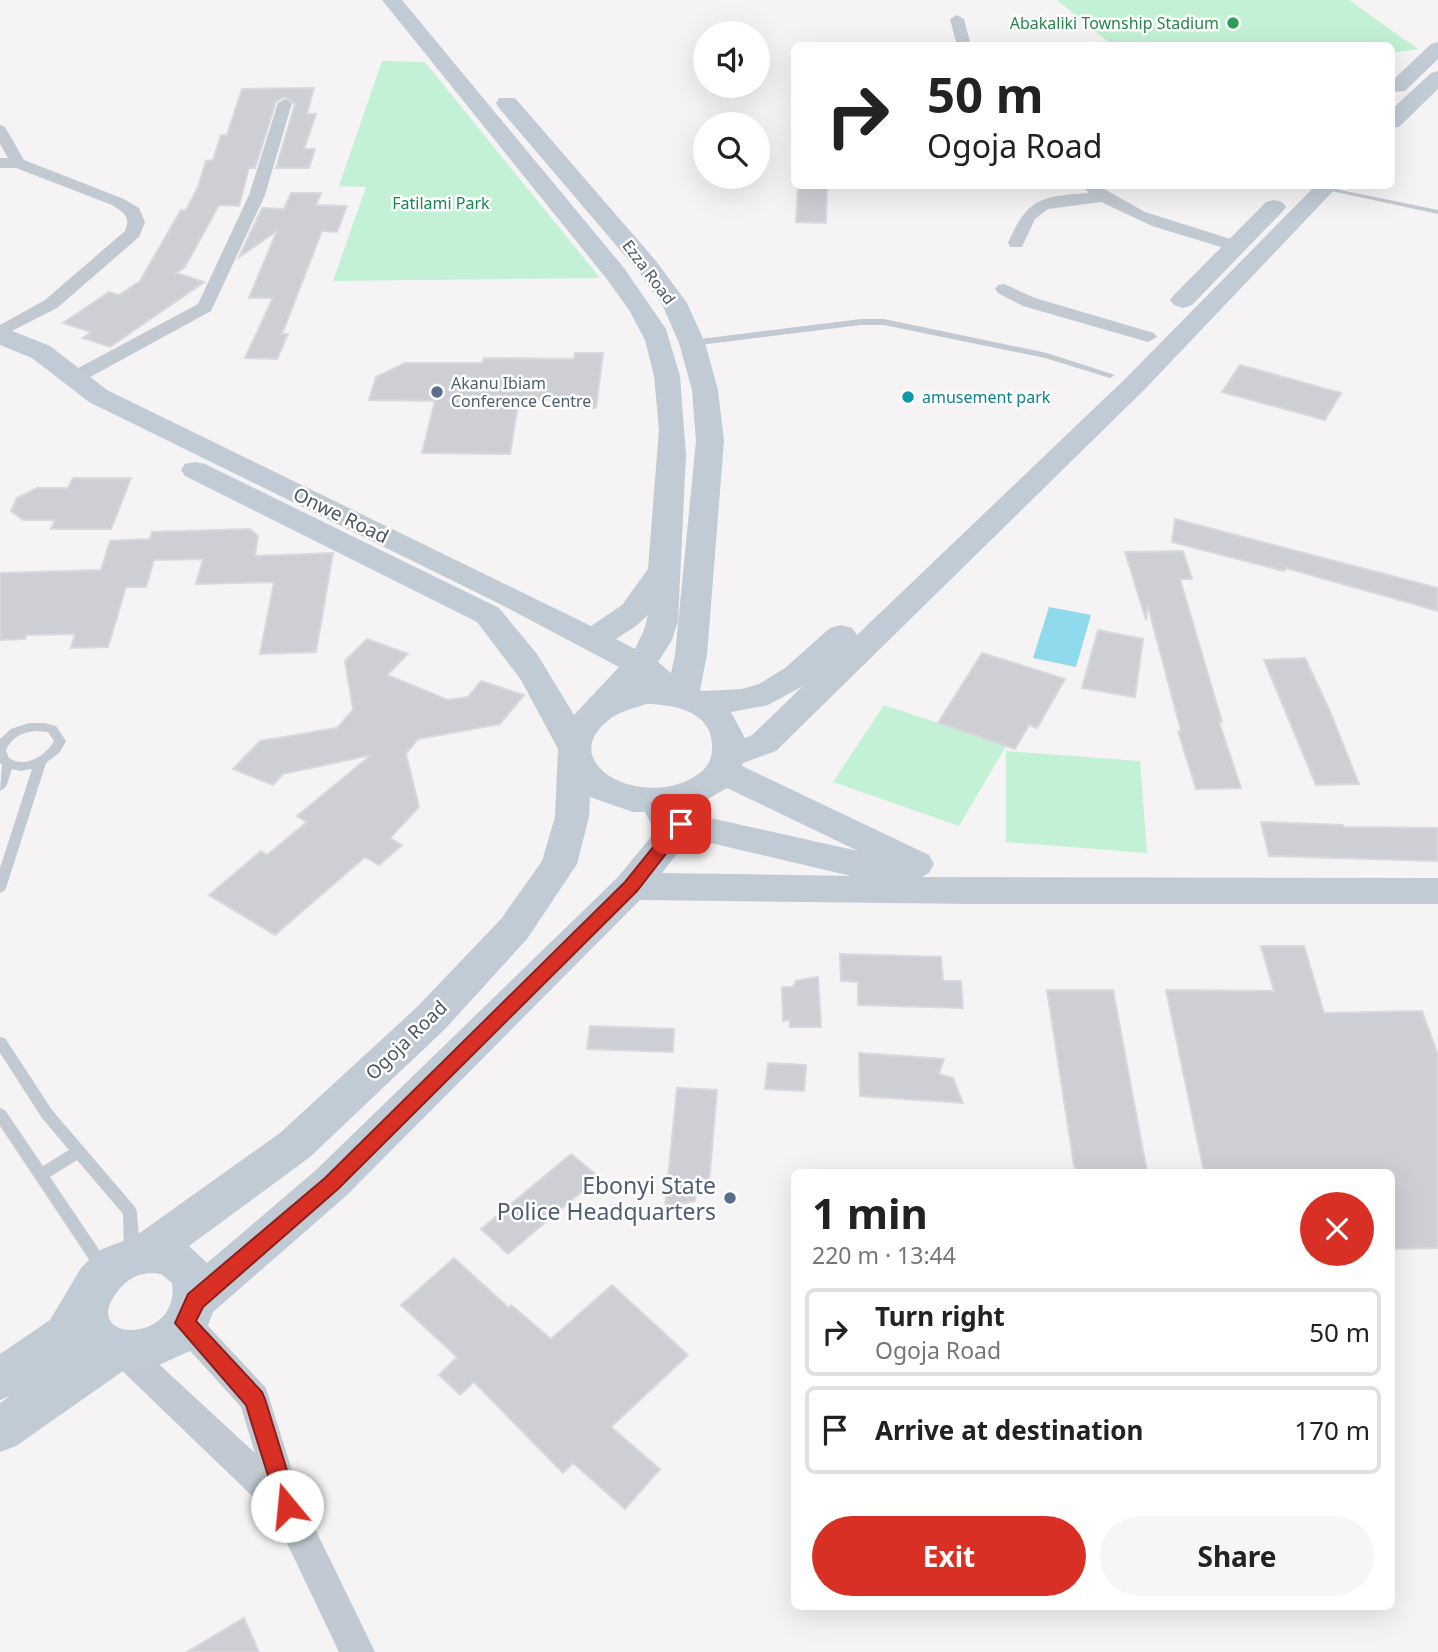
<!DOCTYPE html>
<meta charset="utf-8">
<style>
:root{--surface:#fff;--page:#f6f6f6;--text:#222;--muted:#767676;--line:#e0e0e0;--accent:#d93025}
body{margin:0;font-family:"Noto Sans",sans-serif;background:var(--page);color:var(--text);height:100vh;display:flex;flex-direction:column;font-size:26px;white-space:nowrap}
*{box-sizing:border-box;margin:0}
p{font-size:23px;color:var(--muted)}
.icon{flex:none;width:38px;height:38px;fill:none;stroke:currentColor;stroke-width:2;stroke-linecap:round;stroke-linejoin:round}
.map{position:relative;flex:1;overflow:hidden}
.drawer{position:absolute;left:791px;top:1169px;width:604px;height:441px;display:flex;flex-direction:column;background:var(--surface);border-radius:10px;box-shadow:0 7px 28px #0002}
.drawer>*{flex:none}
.hud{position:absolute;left:791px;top:42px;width:604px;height:147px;border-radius:10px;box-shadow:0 7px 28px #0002;background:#fff;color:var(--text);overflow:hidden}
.tools{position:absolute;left:693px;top:21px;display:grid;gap:14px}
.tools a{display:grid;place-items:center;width:77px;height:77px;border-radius:50%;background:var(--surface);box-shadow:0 7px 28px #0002;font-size:35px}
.pin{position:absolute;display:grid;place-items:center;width:60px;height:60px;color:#fff;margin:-30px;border-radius:14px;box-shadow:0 4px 10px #0006}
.me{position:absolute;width:77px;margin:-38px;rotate:343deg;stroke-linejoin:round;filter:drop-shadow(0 0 5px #0008)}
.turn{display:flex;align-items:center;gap:24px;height:147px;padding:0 21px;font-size:32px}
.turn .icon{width:91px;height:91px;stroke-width:2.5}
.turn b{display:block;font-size:49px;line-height:60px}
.round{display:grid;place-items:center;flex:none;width:74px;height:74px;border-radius:37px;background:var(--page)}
.headline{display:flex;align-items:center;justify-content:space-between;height:119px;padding:0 21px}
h1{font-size:42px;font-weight:700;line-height:52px}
.button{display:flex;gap:14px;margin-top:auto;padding:14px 21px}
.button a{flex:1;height:80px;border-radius:42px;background:var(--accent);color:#fff;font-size:28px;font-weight:700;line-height:80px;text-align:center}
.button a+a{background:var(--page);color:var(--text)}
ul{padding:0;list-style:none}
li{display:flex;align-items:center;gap:21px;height:88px;margin:0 14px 10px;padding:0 7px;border:4px solid var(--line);border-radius:10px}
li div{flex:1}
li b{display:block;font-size:26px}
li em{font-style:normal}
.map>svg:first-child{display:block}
</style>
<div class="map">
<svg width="1438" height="1652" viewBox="0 0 1438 1652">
<rect width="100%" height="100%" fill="#f5f3f3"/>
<g fill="#c3f1d5">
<path d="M 1057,0 L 1349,0 L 1418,49 L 1391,53 L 1391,46 L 1112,45 Z"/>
<path d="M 382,61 L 425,62 L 600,278 L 333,281 L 366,187 L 339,186 Z"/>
<path d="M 884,705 L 1006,746 L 959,826 L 833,782 Z"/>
<path d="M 1006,751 L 1140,761 L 1147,853 L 1006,842 Z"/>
</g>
<path fill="#90daee" d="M 1049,607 L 1091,615 L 1076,667 L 1033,658 Z"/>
<g fill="#cdcfd5" stroke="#d7d9de" stroke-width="2">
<path d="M 314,88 L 307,114 L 316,114 L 304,149 L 315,149 L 309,168 L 276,168 L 295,104 L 284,97 L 276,102 L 255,168 L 249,168 L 239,206 L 219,205 L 185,267 L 176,273 L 204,282 L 110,347 L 83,338 L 91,332 L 63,323 L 109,292 L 119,295 L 140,281 L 181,210 L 186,210 L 198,187 L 206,161 L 213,160 L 221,135 L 227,135 L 242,89 Z"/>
<path d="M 798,186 L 827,186 L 826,223 L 796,222 Z"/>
<path d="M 291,193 L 321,193 L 316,205 L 347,206 L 337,232 L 322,231 L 282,334 L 288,334 L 277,359 L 245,358 L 273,298 L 249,298 L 277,231 L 239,257 L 262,208 L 284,209 Z"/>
<path d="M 575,353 L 603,353 L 596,408 L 567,407 L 568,400 L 519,399 L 510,454 L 422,453 L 435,401 L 369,400 L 376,377 L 405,363 L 482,363 L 484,358 L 574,359 Z"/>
<path d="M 1240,365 L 1341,393 L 1325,420 L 1222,392 Z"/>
<path d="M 73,478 L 131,478 L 111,529 L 51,529 L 55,520 L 23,520 L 11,511 L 17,498 L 37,488 L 68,488 Z"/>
<path d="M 1175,519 L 1438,588 L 1438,611 L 1286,568 L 1284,571 L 1172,542 Z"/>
<path d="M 250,529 L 258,536 L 255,556 L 333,553 L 316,652 L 260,654 L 274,582 L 196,584 L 203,559 L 154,560 L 146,587 L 126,587 L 108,647 L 71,648 L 75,634 L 26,635 L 25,639 L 0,640 L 0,573 L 101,570 L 110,541 L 150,539 L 152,532 Z"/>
<path d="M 1183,551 L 1192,579 L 1180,579 L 1222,722 L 1219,722 L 1241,788 L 1196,789 L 1178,731 L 1181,731 L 1148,606 L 1146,620 L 1125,552 Z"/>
<path d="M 1098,630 L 1143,639 L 1135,697 L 1082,688 Z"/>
<path d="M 367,639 L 408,654 L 387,675 L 448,700 L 468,697 L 481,681 L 524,695 L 500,724 L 418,739 L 406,754 L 419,807 L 390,838 L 402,845 L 379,865 L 365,857 L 275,935 L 209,895 L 261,851 L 267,855 L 307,822 L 297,816 L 371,755 L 283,774 L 273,785 L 233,769 L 260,741 L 337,728 L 353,710 L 345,661 Z"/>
<path d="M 982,653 L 1065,679 L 1037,728 L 1029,725 L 1015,749 L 938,723 Z"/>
<path d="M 1305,658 L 1329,709 L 1359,784 L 1316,785 L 1264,660 Z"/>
<path d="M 1261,822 L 1343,825 L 1344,827 L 1438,828 L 1438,861 L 1269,856 Z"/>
<path d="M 1261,946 L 1304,946 L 1324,1013 L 1422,1011 L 1438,1055 L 1438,1248 L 1391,1249 L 1391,1172 L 1204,1172 L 1166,990 L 1274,991 Z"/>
<path d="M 840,954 L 941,957 L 943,981 L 961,981 L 963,1008 L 858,1005 L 858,982 L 841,981 Z"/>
<path d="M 818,977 L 821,1027 L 790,1027 L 790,1020 L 783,1021 L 782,987 L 793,987 L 796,981 Z"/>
<path d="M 1047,990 L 1113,990 L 1147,1172 L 1075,1172 Z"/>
<path d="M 590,1026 L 674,1029 L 673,1052 L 587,1049 Z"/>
<path d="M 859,1053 L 944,1059 L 939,1074 L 953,1078 L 963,1103 L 860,1096 Z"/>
<path d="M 768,1063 L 806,1065 L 804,1091 L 765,1089 Z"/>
<path d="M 677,1088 L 717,1090 L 709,1183 L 697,1182 L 695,1201 L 665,1207 Z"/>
<path d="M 571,1154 L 599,1177 L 508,1254 L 481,1229 Z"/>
<path d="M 454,1258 L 509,1308 L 511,1305 L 551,1339 L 612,1285 L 688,1355 L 611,1427 L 660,1469 L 625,1509 L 573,1463 L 563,1473 L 474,1382 L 460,1395 L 439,1375 L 457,1357 L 401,1305 Z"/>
<path d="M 244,1618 L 259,1652 L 187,1652 Z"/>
</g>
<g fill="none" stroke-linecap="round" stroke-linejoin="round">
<g fill="#c1cad2" fill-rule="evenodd">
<path d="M 1308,186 L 1321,186 L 1438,210 L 1438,214 Z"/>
<path d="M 861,319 L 884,319 L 1047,353 L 1115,375 L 1110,378 L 1045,358 L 884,325 L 861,325 L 692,346 L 687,343 L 692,340 Z"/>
<path d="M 29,723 L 44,723 L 56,726 L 66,741 L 60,752 L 46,763 L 6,888 L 4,891 L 0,893 L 0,868 L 32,769 L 20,771 L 12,769 L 6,787 L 0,791 L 2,764 L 0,763 L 0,739 L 11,729 ZM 37,731 L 48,732 L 54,741 C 46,756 24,769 9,758 L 6,750 C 12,737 22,732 37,731 Z"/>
<path d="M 0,1037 L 5,1038 L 52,1110 L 135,1207 L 137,1212 L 140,1253 L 137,1258 L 132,1260 L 127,1258 L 124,1253 L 123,1214 L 77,1160 L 50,1177 L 108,1263 L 111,1268 L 108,1273 L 103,1275 L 98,1273 L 0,1126 L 0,1108 L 5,1110 L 43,1166 L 69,1150 L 42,1118 L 0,1053 Z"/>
</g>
<g fill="#c1cad2" fill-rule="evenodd">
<path d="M 957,15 L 964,19 L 971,46 L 957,46 L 950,19 Z"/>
<path d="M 285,99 L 292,103 L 265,195 L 211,311 L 81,382 L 67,382 L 65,378 L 67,374 L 198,304 L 249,195 L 278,103 Z"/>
<path d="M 0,125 L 5,127 L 24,160 L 124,199 L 139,208 L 145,222 L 139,237 L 57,308 L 0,337 L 0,325 L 45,300 L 125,231 C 131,216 124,213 112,205 L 16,168 L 0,168 L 0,158 L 8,158 L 0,144 Z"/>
<path d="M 1082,186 L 1099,186 L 1145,212 L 1240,242 L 1242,246 L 1234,251 L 1152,226 L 1101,202 L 1048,209 L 1035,219 L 1022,247 L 1010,247 L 1008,243 C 1027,198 1042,196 1089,193 Z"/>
<path d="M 1004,284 L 1035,298 L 1154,333 L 1157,337 L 1148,342 L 1023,306 L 998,293 L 995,289 L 998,285 Z"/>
<path d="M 185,1309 L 196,1313 L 266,1388 L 302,1502 L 375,1652 L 339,1652 L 275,1518 L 114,1363 L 109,1353 L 114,1343 L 125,1338 L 136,1343 L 255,1453 L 241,1407 L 174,1333 L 169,1323 L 174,1313 Z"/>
</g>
<g fill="#c1cbd6" fill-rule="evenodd">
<path d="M 382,0 L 402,0 L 624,268 L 666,329 L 680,376 L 686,455 L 678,621 L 672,640 L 658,662 L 671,673 L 675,655 L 696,441 L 692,390 L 679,343 L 662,304 L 638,271 L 499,108 L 496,103 L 499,98 L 515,98 L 656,261 L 687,303 L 705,343 L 718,390 L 724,441 L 707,655 L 700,690 L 702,691 L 742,689 L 759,684 L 785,668 L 830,628 L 841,625 L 852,628 L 857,635 L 1127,377 L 1315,186 L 1338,186 L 1145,389 L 776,751 L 743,763 L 742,766 L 929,855 L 934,864 L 929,873 L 922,877 L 1438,878 L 1438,904 L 973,904 L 640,900 L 346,1196 L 213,1312 L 205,1333 L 190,1351 L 152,1368 L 123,1371 L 16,1446 L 0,1452 L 0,1403 L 10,1396 L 0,1400 L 0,1354 L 50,1320 L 81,1268 L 91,1258 L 102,1249 L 134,1237 L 280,1133 L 417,1007 L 501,919 L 542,861 L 555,817 L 558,749 L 521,680 L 477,622 L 185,476 L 181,470 L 185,464 L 195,462 L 205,464 L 499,608 L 537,654 L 574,715 L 619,667 L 498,603 L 89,402 L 32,358 L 0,345 L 0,326 L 50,346 L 107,390 L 591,626 L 622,605 L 648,569 L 659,429 L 654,376 L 645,340 L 629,310 L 606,278 ZM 648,615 L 644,630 L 635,649 L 616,639 L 636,626 ZM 803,686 L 752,735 L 745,738 L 731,712 L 768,705 ZM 646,704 C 674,704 714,712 712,748 C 712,758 709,765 701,772 C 648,814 549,764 611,718 C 621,711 635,708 646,704 ZM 727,788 L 858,851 L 701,816 L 708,799 ZM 590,797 L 633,812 L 645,812 L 650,822 L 659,827 L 618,877 L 316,1170 L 207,1263 L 189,1246 L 310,1157 L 445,1029 L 527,939 L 577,864 L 589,817 ZM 689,838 L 851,876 L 662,873 ZM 154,1273 L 161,1274 L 172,1283 C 181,1345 78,1343 117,1292 C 127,1279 137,1273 154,1273 Z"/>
<path d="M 1438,42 L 1438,59 L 1405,91 L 1391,92 L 1391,82 L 1431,44 Z"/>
<path d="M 1438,71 L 1438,89 L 1399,127 L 1391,128 L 1391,110 L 1431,73 Z"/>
<path d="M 1274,200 L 1282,202 L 1286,207 L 1282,212 L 1192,305 L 1183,308 L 1174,305 L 1170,300 L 1174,295 L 1266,202 Z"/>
</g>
</g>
<path fill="#d93025" stroke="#8d1f18" stroke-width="2" d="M 681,818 L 686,820 L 689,824 L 686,828 L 637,891 L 338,1189 L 203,1307 L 196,1321 L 262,1392 L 265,1399 L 298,1506 L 295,1514 L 287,1517 L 280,1514 L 246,1405 L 175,1323 L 188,1294 L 325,1178 L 625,882 L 675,820 Z"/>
<circle fill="#2e9e5b" stroke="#fff" stroke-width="2.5" cx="1233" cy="23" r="7"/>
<g fill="#5c6f8a" stroke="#fff" stroke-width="2.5">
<circle cx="437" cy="392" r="7"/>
<circle cx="730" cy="1198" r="7"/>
</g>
<circle fill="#0f9aa8" stroke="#fff" stroke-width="2.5" cx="908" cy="397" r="7"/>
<g text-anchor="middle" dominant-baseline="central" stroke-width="5" stroke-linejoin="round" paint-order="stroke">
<g font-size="16" fill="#27864d" stroke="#fff" text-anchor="end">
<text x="1219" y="23">Abakaliki Township Stadium</text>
</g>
<g font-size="16" fill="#17864f" stroke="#fff">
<text x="441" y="203">Fatilami Park</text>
</g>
<g font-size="16" fill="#4a5661" stroke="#fff">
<text transform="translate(649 272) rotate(53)">Ezza Road</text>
</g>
<g font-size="16" fill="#4e5e75" stroke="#fff" text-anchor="start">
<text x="451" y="383">Akanu Ibiam<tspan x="451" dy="18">Conference Centre</tspan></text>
</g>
<g font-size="16" fill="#0d838f" stroke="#fff" text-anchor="start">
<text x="922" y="397">amusement park</text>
</g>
<g font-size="19" fill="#4a5661" stroke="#fff">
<text transform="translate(341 515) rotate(26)">Onwe Road</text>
<text transform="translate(406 1040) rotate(-44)">Ogoja Road</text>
</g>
<g font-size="23" fill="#4e5e75" stroke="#fff" text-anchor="end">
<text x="716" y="1185">Ebonyi State<tspan x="716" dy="26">Police Headquarters</tspan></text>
</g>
</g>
</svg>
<div class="tools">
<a><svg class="icon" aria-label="sound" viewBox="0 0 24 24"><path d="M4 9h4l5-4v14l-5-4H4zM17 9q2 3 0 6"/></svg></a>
<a><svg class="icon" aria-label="search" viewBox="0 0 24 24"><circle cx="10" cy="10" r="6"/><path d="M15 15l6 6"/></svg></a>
</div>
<div class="pin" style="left:681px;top:824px;background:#d93025"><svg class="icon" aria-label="arrive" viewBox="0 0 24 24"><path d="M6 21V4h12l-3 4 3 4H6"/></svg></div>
<svg class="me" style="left:287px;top:1506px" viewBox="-20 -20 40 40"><circle r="19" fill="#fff"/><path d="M0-13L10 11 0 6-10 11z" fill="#d93025"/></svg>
<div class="hud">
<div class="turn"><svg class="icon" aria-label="right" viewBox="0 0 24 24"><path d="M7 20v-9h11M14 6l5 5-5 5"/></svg><div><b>50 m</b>Ogoja Road</div></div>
</div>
<section class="drawer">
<div class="headline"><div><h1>1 min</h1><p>220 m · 13:44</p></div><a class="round" style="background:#d93025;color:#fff"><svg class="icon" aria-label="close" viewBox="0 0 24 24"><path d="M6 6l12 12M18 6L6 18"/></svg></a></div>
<ul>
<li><svg class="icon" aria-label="right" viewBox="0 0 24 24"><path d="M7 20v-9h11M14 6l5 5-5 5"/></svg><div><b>Turn right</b><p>Ogoja Road</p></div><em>50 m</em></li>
<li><svg class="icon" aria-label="arrive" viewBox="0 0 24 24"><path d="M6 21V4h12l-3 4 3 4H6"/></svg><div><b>Arrive at destination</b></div><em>170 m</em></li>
</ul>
<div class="button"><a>Exit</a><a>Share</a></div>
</section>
</div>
